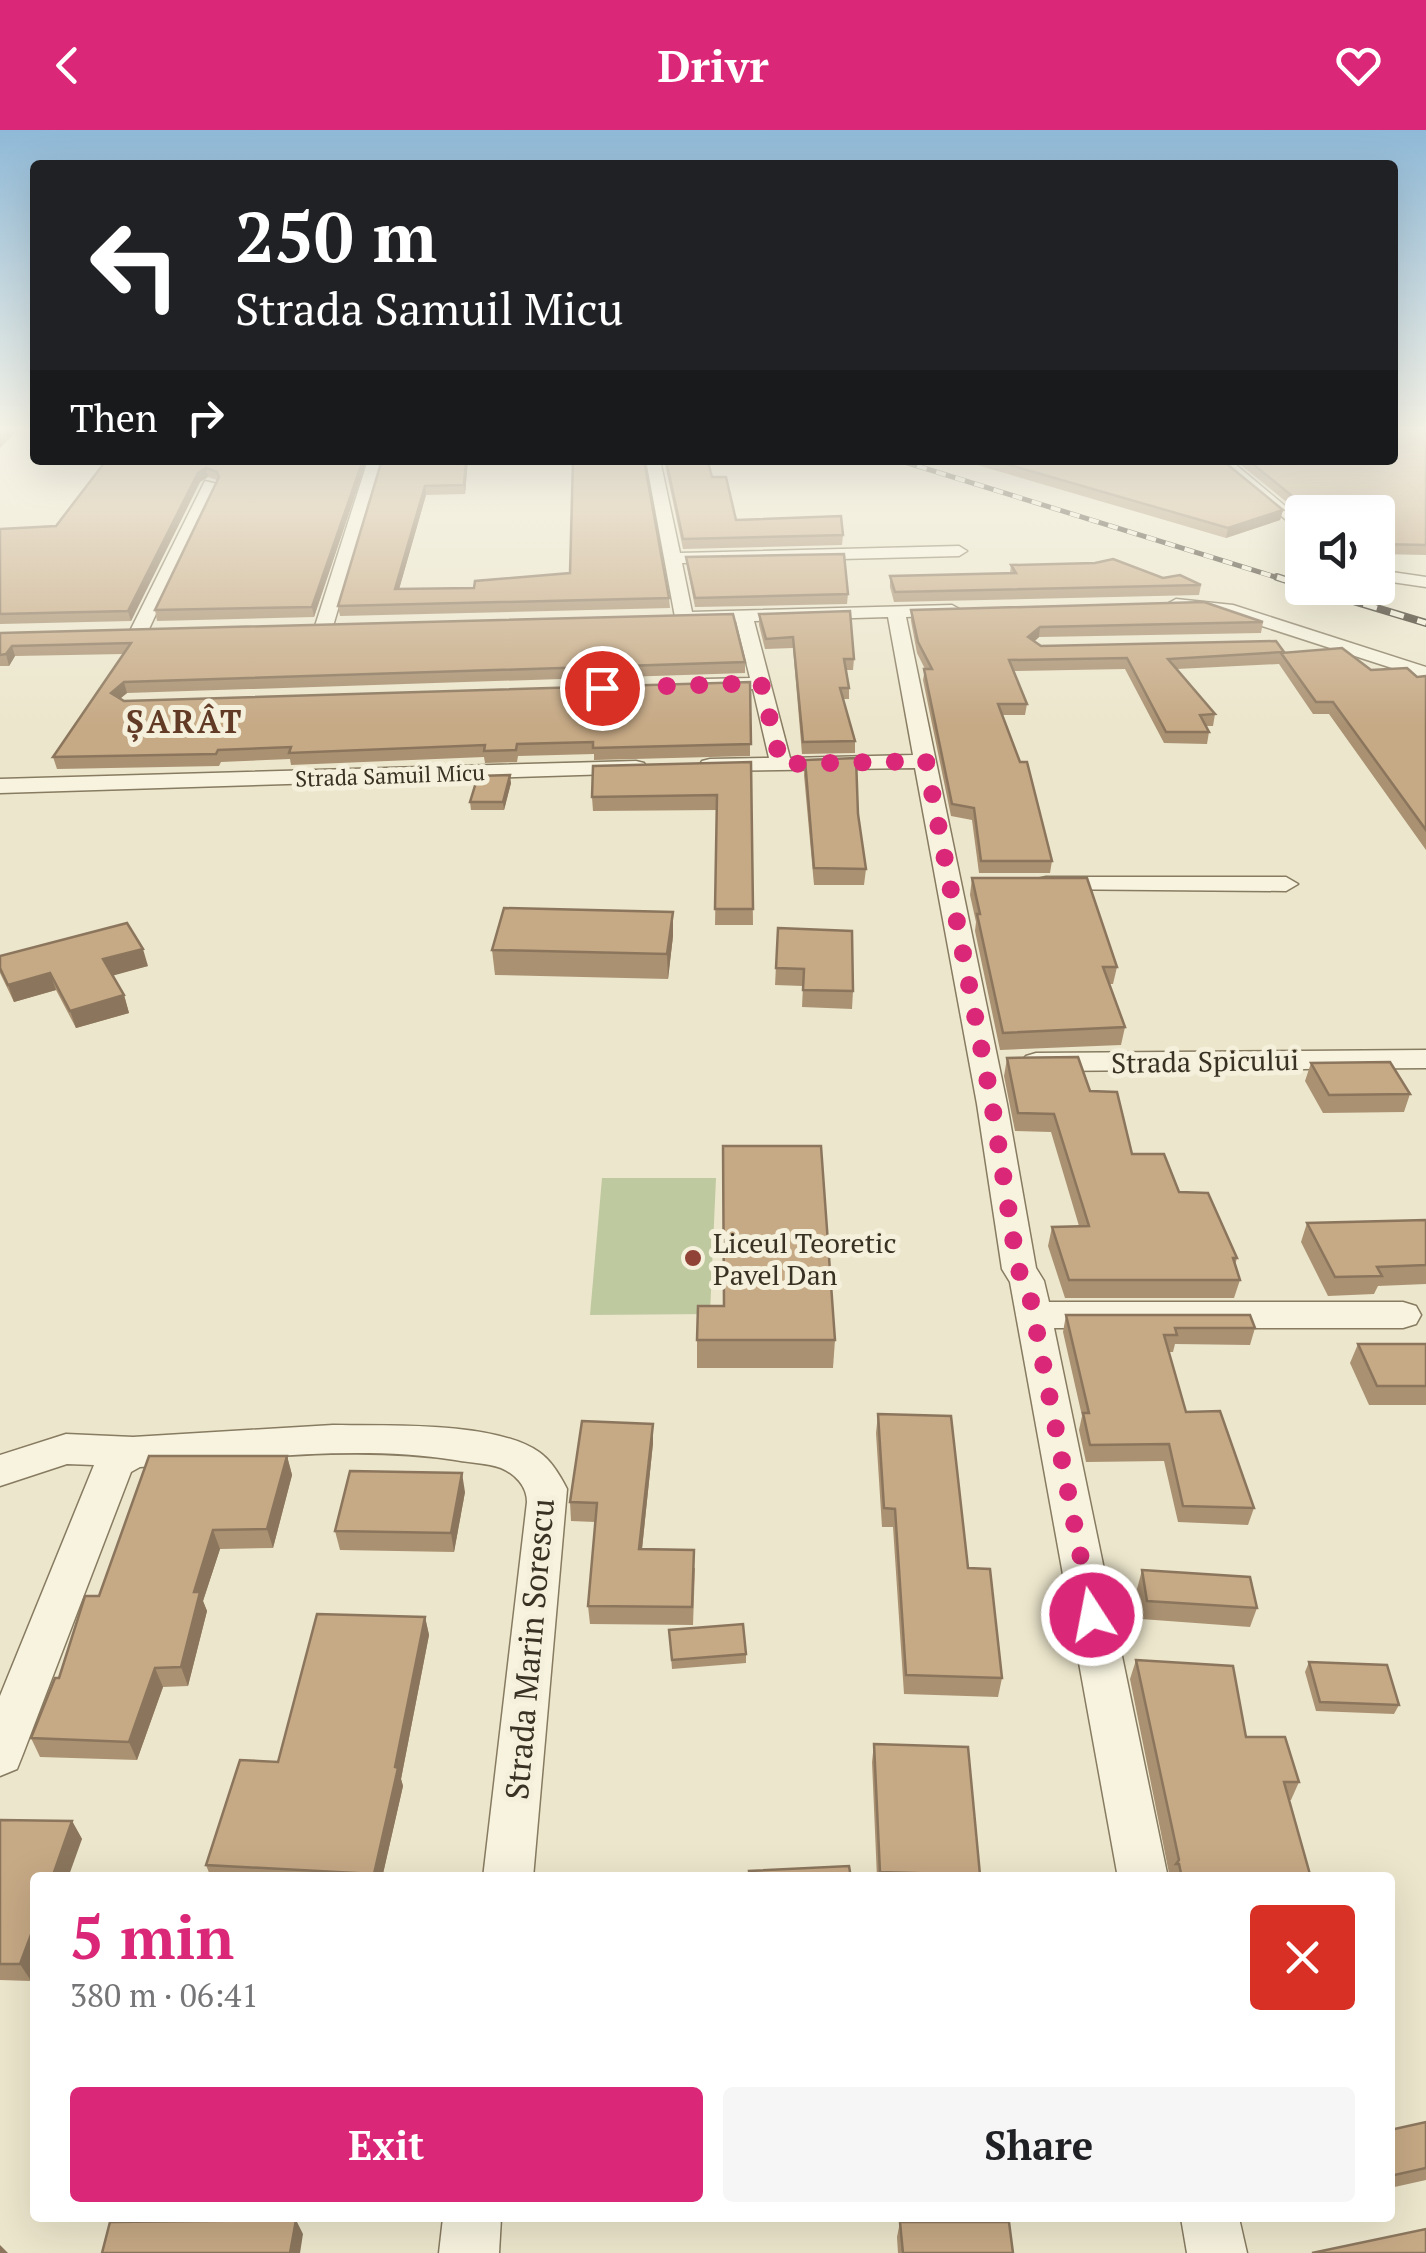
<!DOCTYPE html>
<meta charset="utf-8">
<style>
:root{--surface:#fff;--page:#f6f6f6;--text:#202124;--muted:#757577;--accent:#db2777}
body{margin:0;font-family:"PT Serif",serif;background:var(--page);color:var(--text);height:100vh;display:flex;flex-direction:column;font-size:38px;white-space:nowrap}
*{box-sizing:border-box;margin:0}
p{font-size:32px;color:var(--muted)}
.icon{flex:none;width:55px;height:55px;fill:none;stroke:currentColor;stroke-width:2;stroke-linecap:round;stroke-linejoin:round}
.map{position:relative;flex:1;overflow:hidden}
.drawer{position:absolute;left:30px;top:1742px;width:1365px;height:350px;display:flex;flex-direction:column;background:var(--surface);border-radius:10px;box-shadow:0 10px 40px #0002}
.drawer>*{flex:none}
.hud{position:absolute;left:30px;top:30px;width:1368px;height:305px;border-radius:10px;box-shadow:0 10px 40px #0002;background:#202124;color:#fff;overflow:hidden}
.controls{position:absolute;left:1285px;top:365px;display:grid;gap:20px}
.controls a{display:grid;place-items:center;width:110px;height:110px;border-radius:10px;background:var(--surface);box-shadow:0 10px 40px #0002;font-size:50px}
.pin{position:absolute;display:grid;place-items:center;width:85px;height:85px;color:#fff;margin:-42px;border:5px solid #fff;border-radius:50%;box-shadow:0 2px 10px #0007}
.me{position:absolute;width:110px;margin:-55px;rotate:349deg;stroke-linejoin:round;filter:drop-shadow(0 0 8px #0008)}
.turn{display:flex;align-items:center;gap:35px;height:210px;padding:0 40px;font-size:45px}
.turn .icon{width:130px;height:130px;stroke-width:2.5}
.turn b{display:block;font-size:70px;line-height:85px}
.then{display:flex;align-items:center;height:95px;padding:0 40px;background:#0003;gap:20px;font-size:38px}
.round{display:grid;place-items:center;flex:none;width:105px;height:105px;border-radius:10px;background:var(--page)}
.summary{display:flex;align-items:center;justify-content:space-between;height:170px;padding:0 40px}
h1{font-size:60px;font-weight:700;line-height:75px;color:var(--accent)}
.primary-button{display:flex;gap:20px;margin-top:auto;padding:20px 40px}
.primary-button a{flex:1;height:115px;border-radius:10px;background:var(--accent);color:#fff;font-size:40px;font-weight:700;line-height:115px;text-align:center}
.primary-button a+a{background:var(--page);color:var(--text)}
header{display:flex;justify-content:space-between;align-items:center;height:130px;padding:0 40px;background:var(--accent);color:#fff;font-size:45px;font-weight:700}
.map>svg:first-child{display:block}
</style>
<header><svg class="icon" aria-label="back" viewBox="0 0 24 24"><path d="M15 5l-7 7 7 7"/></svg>Drivr<svg class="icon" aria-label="heart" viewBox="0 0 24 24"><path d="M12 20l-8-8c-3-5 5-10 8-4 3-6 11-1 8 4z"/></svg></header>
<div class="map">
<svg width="1426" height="2123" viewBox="0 0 1426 2123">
<rect width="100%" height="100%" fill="#ece6cc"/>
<path fill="#bfc9a0" d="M 602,1048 L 716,1048 L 710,1184 L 590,1185 Z"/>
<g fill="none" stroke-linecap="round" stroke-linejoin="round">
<defs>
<g id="minor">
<path d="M 368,330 L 382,330 L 333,496 L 324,501 L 318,500 L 315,496 Z"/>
<path d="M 646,330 L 660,330 L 680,423 L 959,416 L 967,421 L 959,426 L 682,433 L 692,482 L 952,475 L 961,480 L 952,485 L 906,487 L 1007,974 L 1036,1138 L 1044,1151 L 1049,1172 L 1403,1172 L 1416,1176 L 1421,1185 L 1416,1194 L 1403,1198 L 1054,1198 L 1168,1748 L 1118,1748 L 1010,1152 L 1002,1139 L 977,974 L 915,638 L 702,641 L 699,636 L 702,631 L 710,629 L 769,628 L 753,559 L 706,561 L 696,555 L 706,549 L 750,548 L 736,491 L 684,492 L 675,487 ZM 888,487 L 913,625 L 790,628 L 754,491 Z"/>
<path d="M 1214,330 L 1230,330 L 1302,390 L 1302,403 Z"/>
<path d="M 205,351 L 217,354 L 148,501 L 145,505 L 133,505 L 130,501 Z"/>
<path d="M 1378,440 L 1426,447 L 1426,457 L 1378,450 Z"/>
<path d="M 1176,469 L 1233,475 L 1426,537 L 1426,549 L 1225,484 L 1170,478 L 1167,474 Z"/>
<path d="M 636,631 L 644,633 L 647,638 L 644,643 L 0,663 L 0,649 Z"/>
<path d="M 1046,747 L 1286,747 L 1298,754 L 1286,761 L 1037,759 L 1034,754 L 1037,749 Z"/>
<path d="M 1426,920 L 1426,938 L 1036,941 L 1026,938 L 1021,932 L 1026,926 L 1036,923 Z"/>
<path d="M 333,1295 C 387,1296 494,1291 539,1322 C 551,1330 561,1347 567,1359 L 533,1748 L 483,1748 L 527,1372 C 527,1356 515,1344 501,1338 C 487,1333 470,1333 455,1330 C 352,1314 243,1330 140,1337 L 131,1342 L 23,1624 L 17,1639 L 0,1646 L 0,1566 L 94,1335 L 67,1334 L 0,1356 L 0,1325 L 66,1304 L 133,1307 Z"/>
<path d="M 443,2088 L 501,2088 L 499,2123 L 439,2123 Z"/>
<path d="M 1181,2088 L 1239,2088 L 1247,2123 L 1187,2123 Z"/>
</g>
</defs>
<use href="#minor" stroke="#877b61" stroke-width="3"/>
<use href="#minor" fill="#f7f3df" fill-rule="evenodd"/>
<defs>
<path id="rail-far1" d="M 898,330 L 1285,450"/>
<g id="rail">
<path d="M 1277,447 L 1302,455"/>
<path d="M 1310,458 L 1426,493"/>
</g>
</defs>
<use href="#rail-far1" stroke="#393123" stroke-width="5"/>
<use href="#rail" stroke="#393123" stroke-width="8"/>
<use href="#rail-far1" stroke="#f4f0db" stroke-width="4" stroke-dasharray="10" stroke-linecap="butt"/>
<use href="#rail" stroke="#f4f0db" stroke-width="5" stroke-dasharray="14" stroke-linecap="butt"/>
</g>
<g fill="#aa9172">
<path d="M 1426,299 L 1426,425 L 1378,424 L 1378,382 L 1310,382 L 1308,381 L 1300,383 L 1235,330 L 1392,330 Z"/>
<path d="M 99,330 L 367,330 L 314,487 L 157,491 L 155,480 L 217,350 L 208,347 L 200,352 L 131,491 L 0,494 L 0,399 L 56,396 L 101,337 Z"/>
<path d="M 382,330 L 468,330 L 465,364 L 426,365 L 399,459 L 669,468 L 670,478 L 340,486 L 338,476 Z"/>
<path d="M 664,330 L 687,330 L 687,333 L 712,347 L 736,390 L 843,405 L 842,415 L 683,419 Z"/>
<path d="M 960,330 L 1222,330 L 1283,380 L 1280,390 L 1226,408 Z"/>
<path d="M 686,427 L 848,464 L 847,474 L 695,477 L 687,437 Z"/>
<path d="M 1011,435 L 1163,448 L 1201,455 L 1199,465 L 894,472 L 890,457 L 890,446 L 1010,443 Z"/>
<path d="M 911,480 L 1263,492 L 1261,503 L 1039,507 L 1034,512 L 1041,516 L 1284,522 L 1371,540 L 1417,547 L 1426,546 L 1426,720 L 1329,584 L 1313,584 L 1279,534 L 1177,539 L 1215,584 L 1213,596 L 1206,596 L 1209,602 L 1207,614 L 1164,613 L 1125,539 L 1013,541 L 1027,574 L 1025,585 L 1002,585 L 1052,731 L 1050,743 L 979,743 L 972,690 L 951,686 L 923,550 L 925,539 L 917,523 L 911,491 Z"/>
<path d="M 759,484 L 854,529 L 853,540 L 846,540 L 849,558 L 849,569 L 843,569 L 855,611 L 855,623 L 802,624 L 793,518 L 765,519 L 759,495 Z"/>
<path d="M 0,503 L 745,532 L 745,543 L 127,563 L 120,569 L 124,571 L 750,552 L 750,626 L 594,630 L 594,624 L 518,626 L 517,632 L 485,633 L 484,627 L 291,635 L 290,629 L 221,632 L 219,636 L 57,639 L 53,627 L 124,524 L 15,526 L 9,536 L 0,536 Z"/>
<path d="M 805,630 L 858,684 L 866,739 L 864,755 L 814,755 L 804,645 Z"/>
<path d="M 751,632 L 753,795 L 715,795 L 717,680 L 593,681 L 592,667 Z"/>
<path d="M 511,653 L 504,680 L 471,680 L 470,672 Z"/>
<path d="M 972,748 L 1117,837 L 1113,854 L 1109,854 L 1125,897 L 1121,915 L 1000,920 L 975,801 L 976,792 L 970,765 Z"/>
<path d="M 778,798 L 853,861 L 852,879 L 802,877 L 803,856 L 775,855 Z"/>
<path d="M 673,806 L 668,849 L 495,845 L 492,820 Z"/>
<path d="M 0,826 L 148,836 L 112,845 L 124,865 L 129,883 L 76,898 L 56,860 L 14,872 L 0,843 Z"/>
<path d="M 1007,928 L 1090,961 L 1132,1024 L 1179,1062 L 1237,1128 L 1235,1135 L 1240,1150 L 1234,1168 L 1065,1168 L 1048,1116 L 1052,1097 L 1079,1096 L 1051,1002 L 1015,1001 L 1004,946 Z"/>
<path d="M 1311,933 L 1410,964 L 1404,982 L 1323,983 L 1305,951 Z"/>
<path d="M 1426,1090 L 1426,1154 L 1378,1156 L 1374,1164 L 1328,1166 L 1301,1112 L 1307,1093 Z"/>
<path d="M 1066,1185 L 1255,1198 L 1250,1215 L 1175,1214 L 1173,1222 L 1169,1222 L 1186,1282 L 1254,1378 L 1248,1395 L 1178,1392 L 1164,1331 L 1086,1332 L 1079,1300 L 1082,1286 L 1063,1202 Z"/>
<path d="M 697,1210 L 835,1210 L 833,1238 L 697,1238 Z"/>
<path d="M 1358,1214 L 1426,1214 L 1426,1275 L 1369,1275 L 1350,1233 Z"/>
<path d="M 878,1284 L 968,1438 L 1002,1548 L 998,1567 L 904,1564 L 893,1397 L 882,1397 L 876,1303 Z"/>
<path d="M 653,1294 L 653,1313 L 642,1419 L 695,1438 L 693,1495 L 590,1494 L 588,1476 L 595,1392 L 571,1391 L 570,1372 Z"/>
<path d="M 287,1326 L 292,1345 L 273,1418 L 220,1419 L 203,1471 L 207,1481 L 188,1556 L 163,1557 L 137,1630 L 40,1627 L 31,1608 L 99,1466 Z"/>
<path d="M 465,1362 L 454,1422 L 340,1420 L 335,1401 Z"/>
<path d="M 1142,1440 L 1257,1478 L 1250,1497 L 1141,1489 L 1137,1459 Z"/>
<path d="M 425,1487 L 429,1505 L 401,1649 L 403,1656 L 382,1748 L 211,1748 L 206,1735 L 278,1632 Z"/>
<path d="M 669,1500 L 746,1524 L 746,1533 L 672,1539 Z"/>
<path d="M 1136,1530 L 1246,1607 L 1299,1652 L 1291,1670 L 1289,1670 L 1311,1748 L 1170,1748 L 1130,1549 Z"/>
<path d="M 1309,1532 L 1399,1575 L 1394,1584 L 1316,1581 L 1305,1542 Z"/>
<path d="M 874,1614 L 980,1745 L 980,1748 L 877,1748 L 872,1632 Z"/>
<path d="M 0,1690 L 72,1691 L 82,1709 L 35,1748 L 35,1841 L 31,1851 L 0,1850 Z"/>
<path d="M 1426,1992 L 1426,2050 L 1390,2058 L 1390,2000 Z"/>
<path d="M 900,2092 L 1013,2123 L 898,2123 L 897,2107 Z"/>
</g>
<g fill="#8b765d">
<path d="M 8,299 L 19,299 L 0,318 L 0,307 Z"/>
<path d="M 363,330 L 367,330 L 314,487 L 312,477 Z"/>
<path d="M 466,330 L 468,330 L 465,364 L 464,355 Z"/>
<path d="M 206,338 L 208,347 L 200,352 L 131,491 L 128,481 L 198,343 Z"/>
<path d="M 425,356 L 426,365 L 396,470 L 395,459 Z"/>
<path d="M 1310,371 L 1308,381 L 1300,383 L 1302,374 Z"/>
<path d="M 1283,380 L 1280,390 L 1226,408 L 1228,398 Z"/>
<path d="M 1040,497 L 1039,507 L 1026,518 L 1028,507 Z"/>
<path d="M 12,516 L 15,526 L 9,536 L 6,524 Z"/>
<path d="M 124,552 L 127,563 L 113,574 L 111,563 Z"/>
<path d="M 510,645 L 511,653 L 504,680 L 503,672 Z"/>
<path d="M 673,782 L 673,806 L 668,849 L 667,824 Z"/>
<path d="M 143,819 L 148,836 L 108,847 L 103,829 Z"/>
<path d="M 50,843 L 56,860 L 14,872 L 8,855 Z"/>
<path d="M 124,865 L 129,883 L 76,898 L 70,881 Z"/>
<path d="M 653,1294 L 653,1313 L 640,1438 L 639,1419 Z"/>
<path d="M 287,1326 L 292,1345 L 273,1418 L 267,1399 Z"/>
<path d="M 462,1343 L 465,1362 L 454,1422 L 451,1403 Z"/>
<path d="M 213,1400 L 220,1419 L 203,1471 L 207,1481 L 188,1556 L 181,1537 L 194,1462 Z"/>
<path d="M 425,1487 L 429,1505 L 401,1649 L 403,1656 L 382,1748 L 375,1748 L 374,1744 Z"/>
<path d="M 155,1538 L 163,1557 L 137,1630 L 129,1612 Z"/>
<path d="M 72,1691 L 82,1709 L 68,1748 L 52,1748 Z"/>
<path d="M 35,1794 L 35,1841 L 31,1851 L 20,1834 Z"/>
<path d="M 296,2090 L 303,2104 L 300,2123 L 290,2123 Z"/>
<path d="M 0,2115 L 8,2123 L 0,2123 Z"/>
</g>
<g fill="#c6a985" stroke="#8b765d" stroke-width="2.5">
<path d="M 0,299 L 8,299 L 0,307 Z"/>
<path d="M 1392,299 L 1426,299 L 1426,415 L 1378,414 L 1378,382 L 1324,382 L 1310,371 L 1302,374 L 1248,330 L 1392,330 Z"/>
<path d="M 100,330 L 363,330 L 312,477 L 155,480 L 219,347 L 217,342 L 206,338 L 198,343 L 128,481 L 0,484 L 0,399 L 56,396 L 105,332 Z"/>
<path d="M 382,330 L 466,330 L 464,355 L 425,356 L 395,459 L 474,458 L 475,451 L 570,443 L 573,330 L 644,330 L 669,468 L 338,476 Z"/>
<path d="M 666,330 L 687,330 L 687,333 L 708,332 L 712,347 L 726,347 L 736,390 L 841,386 L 843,405 L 683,409 Z"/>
<path d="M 992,330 L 1222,330 L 1283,380 L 1228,398 Z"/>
<path d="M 844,424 L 848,464 L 695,468 L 686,427 Z"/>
<path d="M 1113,429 L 1163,448 L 1180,445 L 1201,455 L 895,462 L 890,446 L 1016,443 L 1011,435 L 1095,433 Z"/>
<path d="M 1204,472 L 1263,492 L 1040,497 L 1028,507 L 1041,516 L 1276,511 L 1284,522 L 1168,529 L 1215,584 L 1200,585 L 1209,602 L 1166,602 L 1127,528 L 1009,530 L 1027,574 L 998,574 L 1020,632 L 1027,632 L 1052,731 L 981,731 L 974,678 L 952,674 L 924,539 L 932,539 L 918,512 L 911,480 Z"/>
<path d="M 850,481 L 854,529 L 844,529 L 849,558 L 840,558 L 855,611 L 803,612 L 793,507 L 766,509 L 759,484 Z"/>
<path d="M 733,484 L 745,532 L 124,552 L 111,563 L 124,571 L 750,552 L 751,614 L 593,618 L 593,612 L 517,614 L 516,620 L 484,621 L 485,615 L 289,623 L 291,617 L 218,620 L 216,624 L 53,627 L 131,513 L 12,516 L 6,524 L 0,525 L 0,503 Z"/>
<path d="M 1342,518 L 1371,540 L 1407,538 L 1417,547 L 1426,546 L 1426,700 L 1333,572 L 1316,572 L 1281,523 Z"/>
<path d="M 856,628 L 858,684 L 866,739 L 814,738 L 805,630 Z"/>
<path d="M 751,632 L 753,779 L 715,779 L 717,665 L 592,667 L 593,636 Z"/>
<path d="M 510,645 L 503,672 L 470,672 L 478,646 Z"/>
<path d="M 972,748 L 1087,748 L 1117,837 L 1103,837 L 1125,897 L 1003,903 L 977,784 L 980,784 Z"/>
<path d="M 504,778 L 673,782 L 667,824 L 492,820 Z"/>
<path d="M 127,793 L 143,819 L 103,829 L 124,865 L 70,881 L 50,843 L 8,855 L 0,838 L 0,826 Z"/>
<path d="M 778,798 L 852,801 L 853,861 L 803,860 L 804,839 L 776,838 Z"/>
<path d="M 1078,927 L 1090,961 L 1117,962 L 1132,1024 L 1164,1024 L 1179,1062 L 1208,1063 L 1237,1128 L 1233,1128 L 1240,1150 L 1069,1150 L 1052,1097 L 1089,1096 L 1054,984 L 1018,983 L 1007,928 Z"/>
<path d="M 1390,932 L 1410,964 L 1329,965 L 1311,933 Z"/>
<path d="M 723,1016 L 821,1016 L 835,1210 L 697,1210 L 698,1176 L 724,1176 Z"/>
<path d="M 1426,1090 L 1426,1135 L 1377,1137 L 1382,1146 L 1335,1147 L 1307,1093 Z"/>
<path d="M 1066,1185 L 1250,1185 L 1255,1198 L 1175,1198 L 1177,1205 L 1164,1205 L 1186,1282 L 1220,1281 L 1254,1378 L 1183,1376 L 1169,1314 L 1090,1315 L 1083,1283 L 1089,1283 Z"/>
<path d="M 1358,1214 L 1426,1214 L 1426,1256 L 1377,1256 Z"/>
<path d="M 878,1284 L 951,1286 L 968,1438 L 990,1439 L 1002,1548 L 906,1545 L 895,1379 L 884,1378 Z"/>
<path d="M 582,1291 L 653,1294 L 639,1419 L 694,1420 L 692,1477 L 588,1476 L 597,1373 L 570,1372 Z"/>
<path d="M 149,1326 L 287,1326 L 267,1399 L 213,1400 L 194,1462 L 200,1462 L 181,1537 L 155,1538 L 129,1612 L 31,1608 L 55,1548 L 59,1548 L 85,1466 L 99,1466 Z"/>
<path d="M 350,1341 L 462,1343 L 451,1403 L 335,1401 Z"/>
<path d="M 1142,1440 L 1250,1447 L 1257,1478 L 1147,1471 Z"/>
<path d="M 317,1484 L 425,1487 L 395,1637 L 398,1638 L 374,1744 L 206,1735 L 240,1630 L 278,1632 Z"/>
<path d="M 743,1494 L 746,1524 L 672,1530 L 669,1500 Z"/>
<path d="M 1136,1530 L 1233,1536 L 1246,1607 L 1285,1607 L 1299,1652 L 1284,1652 L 1311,1748 L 1182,1748 L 1179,1734 L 1176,1734 L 1179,1730 Z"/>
<path d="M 1309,1532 L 1387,1535 L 1399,1575 L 1320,1572 Z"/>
<path d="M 874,1614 L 968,1617 L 980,1745 L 880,1742 Z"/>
<path d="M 0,1690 L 72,1691 L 52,1748 L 35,1748 L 35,1794 L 20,1834 L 0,1834 Z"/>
<path d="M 849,1736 L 851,1748 L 750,1748 L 749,1741 Z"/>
<path d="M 1426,1992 L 1426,2038 L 1390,2046 L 1390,2000 Z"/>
<path d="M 296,2090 L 290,2123 L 102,2123 L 110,2092 Z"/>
<path d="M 900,2092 L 1009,2092 L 1013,2123 L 903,2123 Z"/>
<path d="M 1426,2099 L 1426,2123 L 1312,2123 Z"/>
</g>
<linearGradient id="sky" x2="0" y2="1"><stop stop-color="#8fb9d7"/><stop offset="0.5" stop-color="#f6f4e8"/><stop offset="1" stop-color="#f6f4e8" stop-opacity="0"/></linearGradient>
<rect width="1426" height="597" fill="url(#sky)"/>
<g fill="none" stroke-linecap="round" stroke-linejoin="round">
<path stroke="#db2777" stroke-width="18" stroke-dasharray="0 32.4" d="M 602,558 L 761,553 L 781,634 L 926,631 L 992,974 L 1018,1140 L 1027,1151 L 1092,1485"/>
</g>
<circle fill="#914236" stroke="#f4f0db" stroke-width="4" cx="693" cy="1128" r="10"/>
<g text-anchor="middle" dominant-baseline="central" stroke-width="10" stroke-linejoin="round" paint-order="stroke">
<g font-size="22" fill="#393123" stroke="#f4f0db">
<text transform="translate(390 645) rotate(-2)">Strada Samuil Micu</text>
</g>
<g font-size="28" fill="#393123" stroke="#f4f0db">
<text transform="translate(1205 931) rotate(-1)">Strada Spicului</text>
</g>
<g font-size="28" fill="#393123" stroke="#f4f0db" text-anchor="start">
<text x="713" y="1112">Liceul Teoretic<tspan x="713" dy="32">Pavel Dan</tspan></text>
</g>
<g font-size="32" font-weight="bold" letter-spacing="2.5" fill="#623b26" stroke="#f4f0db">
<text x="185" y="591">ȘARÂT</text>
</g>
<g font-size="32" fill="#393123" stroke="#f4f0db">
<text transform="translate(529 1519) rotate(-85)">Strada Marin Sorescu</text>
</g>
</g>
</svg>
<div class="controls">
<a><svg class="icon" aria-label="sound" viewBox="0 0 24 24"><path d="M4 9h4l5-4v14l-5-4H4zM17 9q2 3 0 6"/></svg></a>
</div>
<div class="pin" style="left:602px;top:558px;background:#d93025"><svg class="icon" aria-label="arrive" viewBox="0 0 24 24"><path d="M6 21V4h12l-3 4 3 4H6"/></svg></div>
<svg class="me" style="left:1092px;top:1485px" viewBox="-20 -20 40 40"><circle r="17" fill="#db2777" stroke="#fff" stroke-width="3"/><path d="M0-11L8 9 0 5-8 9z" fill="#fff"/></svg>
<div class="hud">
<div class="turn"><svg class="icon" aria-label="left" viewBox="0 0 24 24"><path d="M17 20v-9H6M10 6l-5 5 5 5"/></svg><div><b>250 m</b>Strada Samuil Micu</div></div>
<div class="then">Then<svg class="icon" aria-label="right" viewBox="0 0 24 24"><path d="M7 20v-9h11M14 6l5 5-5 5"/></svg></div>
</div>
<section class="drawer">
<div class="summary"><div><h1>5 min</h1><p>380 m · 06:41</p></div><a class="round" style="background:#d93025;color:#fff"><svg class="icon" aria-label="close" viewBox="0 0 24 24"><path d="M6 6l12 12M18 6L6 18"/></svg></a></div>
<div class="primary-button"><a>Exit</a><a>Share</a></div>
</section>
</div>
